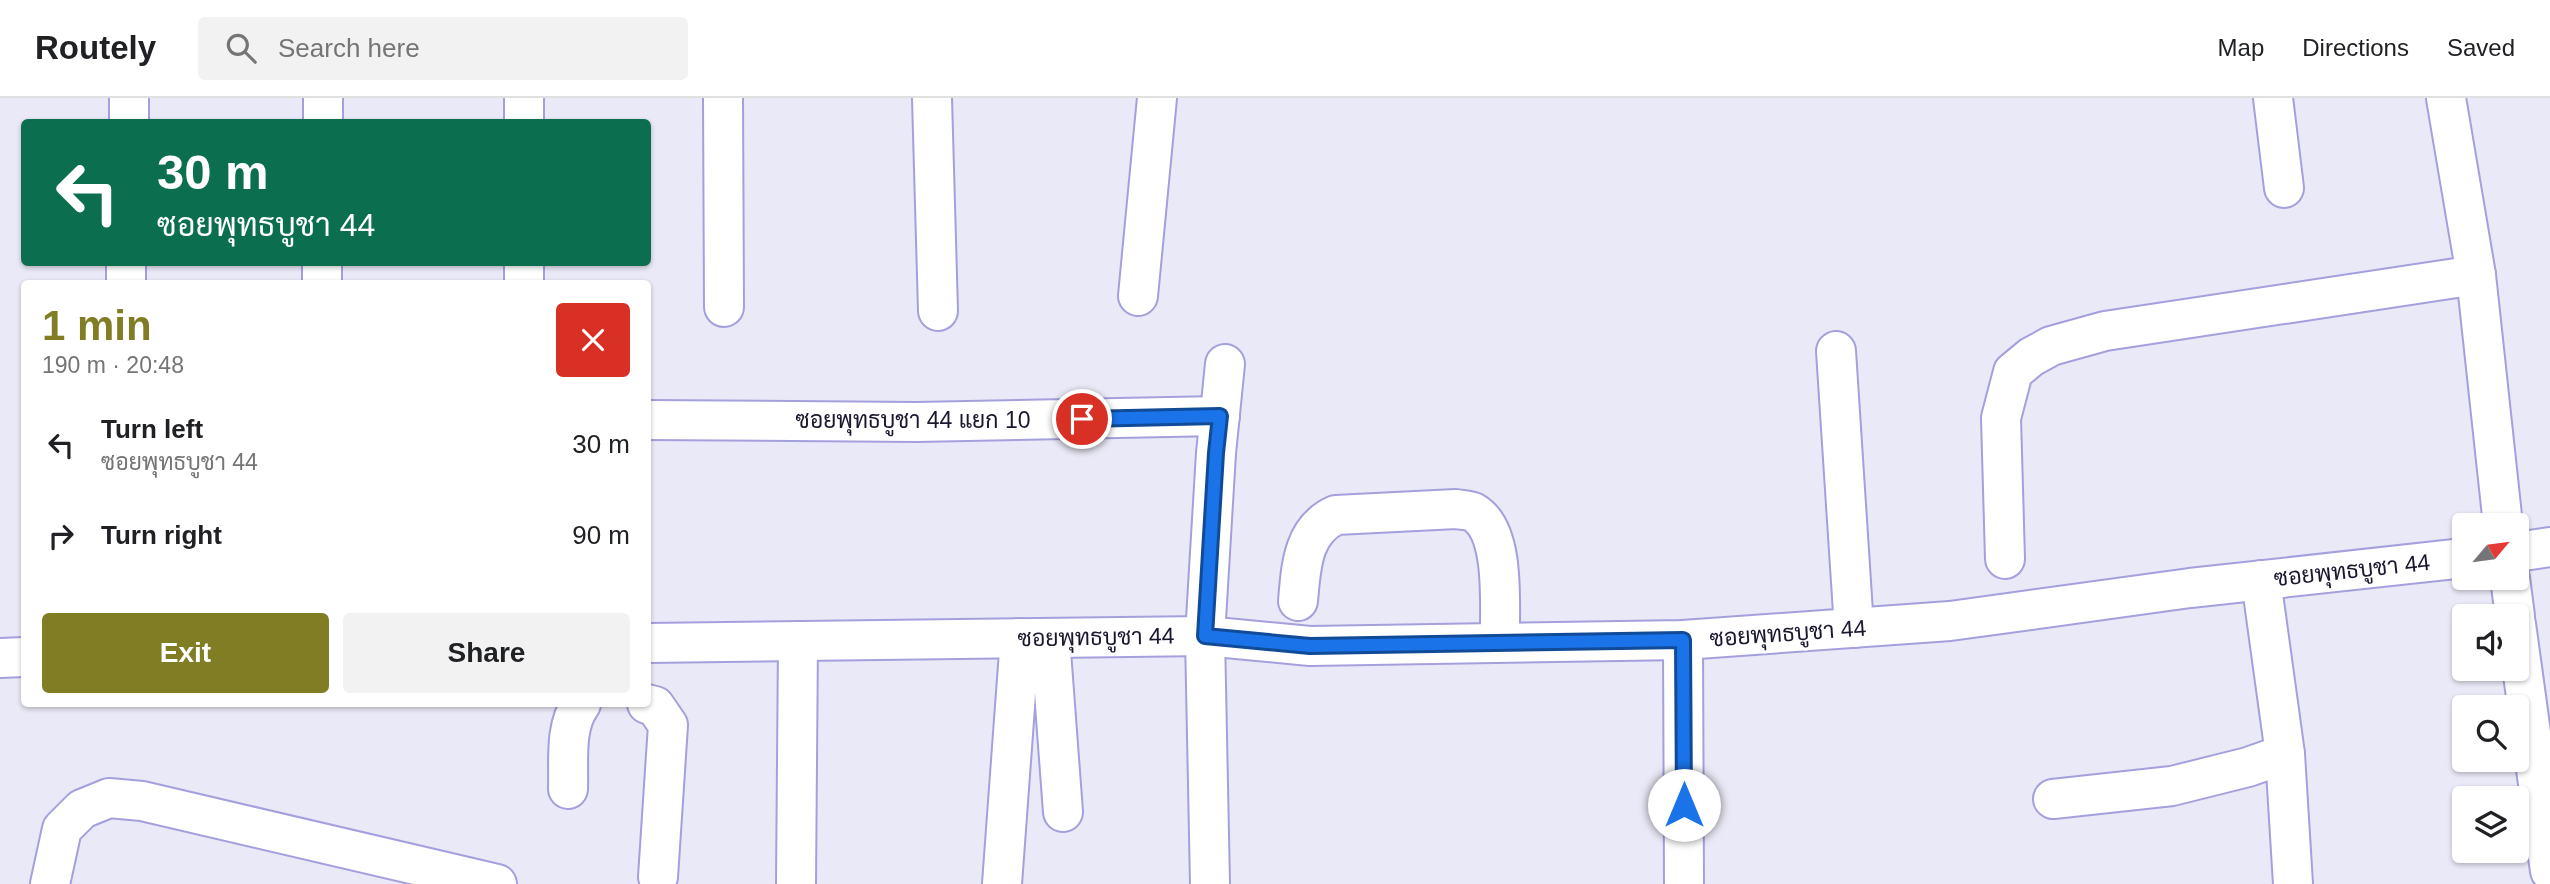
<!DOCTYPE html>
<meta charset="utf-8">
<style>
:root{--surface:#fff;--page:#f2f2f2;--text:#202124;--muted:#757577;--line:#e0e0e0;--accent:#807d24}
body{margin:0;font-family:Arial,Sarabun,sans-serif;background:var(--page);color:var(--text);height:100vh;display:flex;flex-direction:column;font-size:26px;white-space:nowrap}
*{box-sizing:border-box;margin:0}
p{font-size:23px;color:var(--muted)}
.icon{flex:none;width:38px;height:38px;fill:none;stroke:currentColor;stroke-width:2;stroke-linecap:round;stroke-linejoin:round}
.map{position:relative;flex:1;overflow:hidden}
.side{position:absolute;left:21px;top:182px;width:630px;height:427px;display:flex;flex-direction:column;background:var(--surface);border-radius:7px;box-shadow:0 2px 5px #0004}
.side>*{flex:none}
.banner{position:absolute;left:21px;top:21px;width:630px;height:147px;border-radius:7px;box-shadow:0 2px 5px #0004;background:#0b6e4f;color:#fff;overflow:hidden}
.needle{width:46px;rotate:61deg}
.fabs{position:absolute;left:2452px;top:415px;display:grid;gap:14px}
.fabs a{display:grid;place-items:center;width:77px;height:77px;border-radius:7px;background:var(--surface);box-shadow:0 2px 5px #0004;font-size:35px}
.pin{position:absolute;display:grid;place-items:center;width:60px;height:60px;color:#fff;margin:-30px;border:4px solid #fff;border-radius:50%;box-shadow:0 2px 7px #0007}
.me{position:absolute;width:77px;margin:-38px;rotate:0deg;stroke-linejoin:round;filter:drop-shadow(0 0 5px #0008)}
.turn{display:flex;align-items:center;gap:24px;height:147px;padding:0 21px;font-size:32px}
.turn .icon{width:91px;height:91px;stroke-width:2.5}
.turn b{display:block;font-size:49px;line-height:60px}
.round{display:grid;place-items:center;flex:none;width:74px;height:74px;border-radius:7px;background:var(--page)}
.summary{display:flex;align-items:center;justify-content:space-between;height:119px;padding:0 21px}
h1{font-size:42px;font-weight:800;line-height:52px;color:var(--accent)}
.primary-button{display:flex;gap:14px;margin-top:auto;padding:14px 21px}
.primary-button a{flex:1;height:80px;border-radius:7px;background:var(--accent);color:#fff;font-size:28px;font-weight:800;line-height:80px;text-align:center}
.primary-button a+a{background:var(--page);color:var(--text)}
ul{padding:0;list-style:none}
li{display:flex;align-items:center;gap:21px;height:91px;padding:0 21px}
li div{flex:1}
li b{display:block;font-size:26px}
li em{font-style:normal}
header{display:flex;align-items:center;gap:42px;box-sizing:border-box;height:98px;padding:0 35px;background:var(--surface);border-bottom:2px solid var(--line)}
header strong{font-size:33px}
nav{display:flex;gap:38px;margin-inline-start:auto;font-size:24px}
.search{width:490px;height:63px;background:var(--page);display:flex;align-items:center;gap:18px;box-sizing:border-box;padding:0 24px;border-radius:7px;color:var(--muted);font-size:26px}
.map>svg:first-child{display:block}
</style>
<header>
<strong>Routely</strong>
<div class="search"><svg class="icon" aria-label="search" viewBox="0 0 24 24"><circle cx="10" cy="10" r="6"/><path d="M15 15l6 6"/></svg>Search here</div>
<nav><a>Map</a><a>Directions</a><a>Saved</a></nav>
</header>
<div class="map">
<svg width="2550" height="786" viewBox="0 0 2550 786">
<rect width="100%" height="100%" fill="#eae9f7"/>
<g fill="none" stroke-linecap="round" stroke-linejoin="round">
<defs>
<g id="minor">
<path d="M 524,0 L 524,24"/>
<path d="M 723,0 L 724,209"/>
<path d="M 932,0 L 938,213"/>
<path d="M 2273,0 L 2284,90"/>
<path d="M 2446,0 L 2476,177 L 2503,427"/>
<path d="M 129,24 L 129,0"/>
<path d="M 323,24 L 323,0"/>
<path d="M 524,164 L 524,186"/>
<path d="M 126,186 L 126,164"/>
<path d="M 322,186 L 322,164"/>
<path d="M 1138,198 L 1157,0"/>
<path d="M 1836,253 L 1854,530"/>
<path d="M 648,322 L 916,324 L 1220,318"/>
<path d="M 2516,454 L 2550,449"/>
<path d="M 2005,461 L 2001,320 L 2013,274 L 2031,259 L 2051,248 L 2105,233 L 2476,177"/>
<path d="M 2510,480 L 2515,518"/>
<path d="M 2261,482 L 2285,656 L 2293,786"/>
<path d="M 1298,503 C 1301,470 1302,432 1336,417 L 1456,411 C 1461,412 1469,412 1473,414 C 1507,433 1499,510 1500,544"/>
<path d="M 2516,526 L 2550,773"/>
<path d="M 1050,540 L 1063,714"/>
<path d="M 1683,542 L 1684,786"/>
<path d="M 648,545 L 1205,538 L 1310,548 L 1683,542 L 1950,523 L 2190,490 L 2464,460"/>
<path d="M 0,560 L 24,559"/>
<path d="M 647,606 L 655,608 L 668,627 L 658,779"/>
<path d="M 568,691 C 569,664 564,629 581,606"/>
<path d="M 2053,701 L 2172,688 L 2248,669 L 2285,656"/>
<path d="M 50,786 L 62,731 L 82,711 L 109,700 L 142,703 L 497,786"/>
<path d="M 796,786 L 798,543"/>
<path d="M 1002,786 L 1020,540"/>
<path d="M 1210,786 L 1205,538 L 1216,355 L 1225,266"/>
</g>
</defs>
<use href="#minor" stroke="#a4a0de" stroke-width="42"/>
<use href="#minor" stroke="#fff" stroke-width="38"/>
</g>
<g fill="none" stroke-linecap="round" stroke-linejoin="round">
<defs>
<path id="route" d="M 1082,321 L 1220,318 L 1216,355 L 1205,538 L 1310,548 L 1683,542 L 1684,707"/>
</defs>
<use href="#route" stroke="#114b97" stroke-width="18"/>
<use href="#route" stroke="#1a73e8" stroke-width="12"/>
</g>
<g text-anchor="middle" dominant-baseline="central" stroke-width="6" stroke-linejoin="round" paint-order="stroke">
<g font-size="23" fill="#1a182f" stroke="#fff">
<text x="913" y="322">ซอยพุทธบูชา 44 แยก 10</text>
<text transform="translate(2352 472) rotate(-6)">ซอยพุทธบูชา 44</text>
<text transform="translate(1788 535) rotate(-4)">ซอยพุทธบูชา 44</text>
<text transform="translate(1096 539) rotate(-1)">ซอยพุทธบูชา 44</text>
</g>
</g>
</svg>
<div class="fabs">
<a><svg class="needle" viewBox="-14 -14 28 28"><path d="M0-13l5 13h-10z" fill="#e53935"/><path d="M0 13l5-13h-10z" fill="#757577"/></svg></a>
<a><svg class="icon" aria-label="sound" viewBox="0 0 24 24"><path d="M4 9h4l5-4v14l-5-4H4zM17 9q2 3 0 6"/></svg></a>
<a><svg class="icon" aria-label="search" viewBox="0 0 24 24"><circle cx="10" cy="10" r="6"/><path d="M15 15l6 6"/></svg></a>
<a><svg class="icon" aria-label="layers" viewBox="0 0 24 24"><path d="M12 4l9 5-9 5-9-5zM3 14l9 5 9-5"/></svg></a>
</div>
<div class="pin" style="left:1082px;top:321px;background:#d93025"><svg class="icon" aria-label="arrive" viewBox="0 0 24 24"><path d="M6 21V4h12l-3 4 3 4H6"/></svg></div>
<svg class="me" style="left:1684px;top:707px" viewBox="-20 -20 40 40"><circle r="19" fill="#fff"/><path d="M0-13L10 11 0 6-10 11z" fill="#1a73e8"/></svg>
<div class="banner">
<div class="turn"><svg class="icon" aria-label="left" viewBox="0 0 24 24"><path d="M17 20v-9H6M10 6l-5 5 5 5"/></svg><div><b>30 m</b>ซอยพุทธบูชา 44</div></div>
</div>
<section class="side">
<div class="summary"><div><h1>1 min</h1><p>190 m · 20:48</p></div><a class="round" style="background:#d93025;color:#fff"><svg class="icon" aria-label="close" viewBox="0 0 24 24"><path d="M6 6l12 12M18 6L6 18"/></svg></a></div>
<ul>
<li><svg class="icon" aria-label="left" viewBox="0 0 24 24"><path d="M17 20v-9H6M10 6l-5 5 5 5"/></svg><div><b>Turn left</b><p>ซอยพุทธบูชา 44</p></div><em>30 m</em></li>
<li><svg class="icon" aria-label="right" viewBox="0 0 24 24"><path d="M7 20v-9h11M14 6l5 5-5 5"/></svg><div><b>Turn right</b></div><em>90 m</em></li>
</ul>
<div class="primary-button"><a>Exit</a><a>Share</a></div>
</section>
</div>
